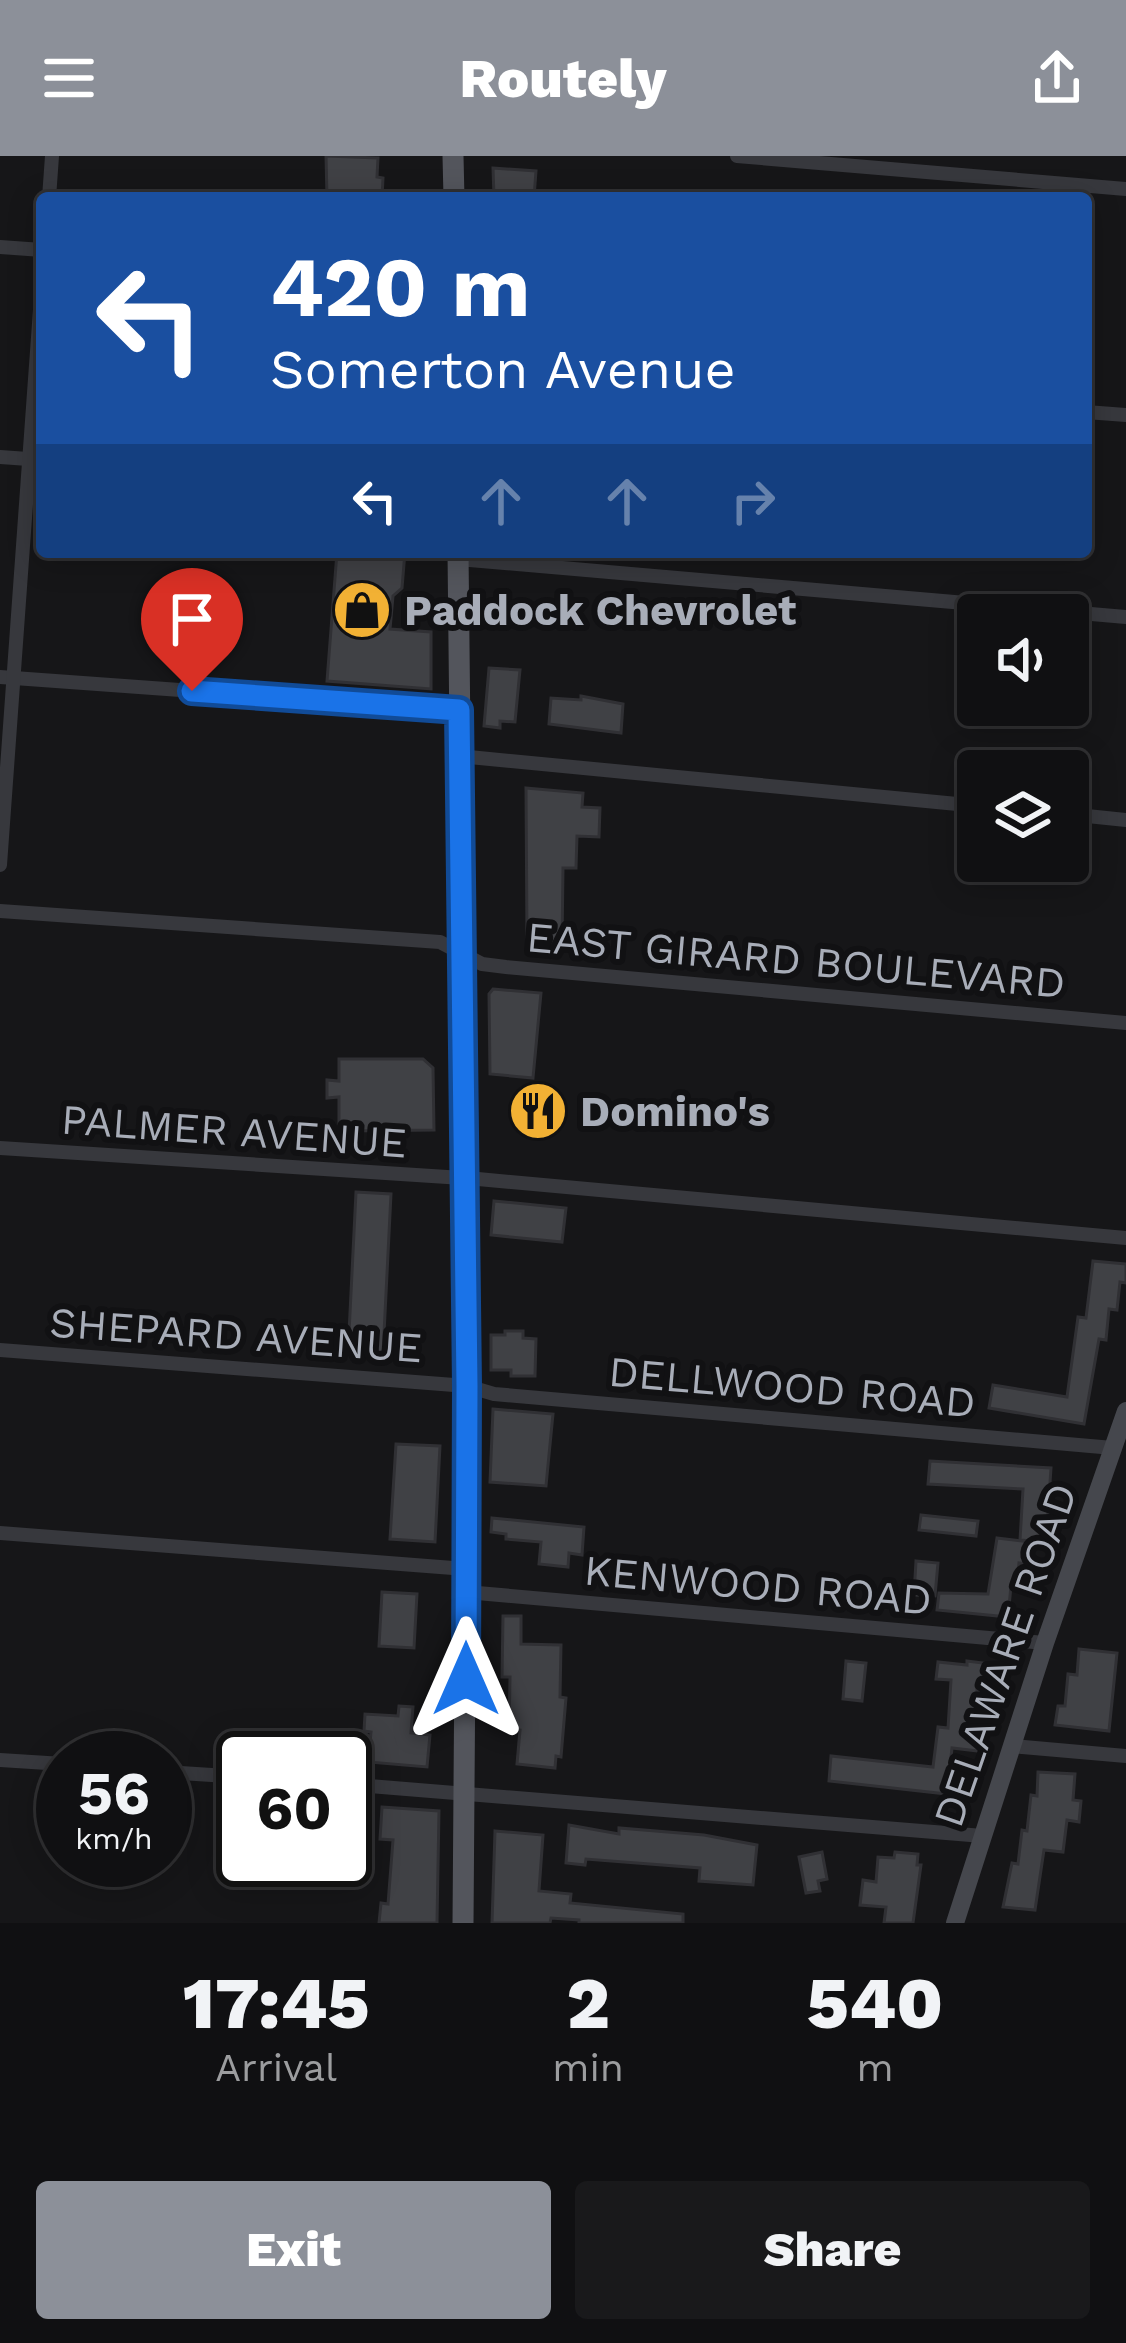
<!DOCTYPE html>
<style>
:root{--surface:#101012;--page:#19191b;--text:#f1f3f6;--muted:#9c9d9f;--line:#303032;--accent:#8c9099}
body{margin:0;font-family:"Work Sans",sans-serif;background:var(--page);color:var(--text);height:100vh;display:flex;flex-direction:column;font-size:45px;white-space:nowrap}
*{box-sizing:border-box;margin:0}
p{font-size:39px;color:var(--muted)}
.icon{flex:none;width:66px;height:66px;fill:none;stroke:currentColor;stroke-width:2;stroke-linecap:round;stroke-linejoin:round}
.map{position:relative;height:1767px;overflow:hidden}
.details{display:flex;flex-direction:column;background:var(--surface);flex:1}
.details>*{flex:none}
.banner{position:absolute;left:36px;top:36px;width:1056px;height:366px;border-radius:12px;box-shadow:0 6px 30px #0003,0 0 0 3px var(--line);background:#1a4fa0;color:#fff;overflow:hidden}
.buttons{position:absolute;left:957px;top:438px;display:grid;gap:24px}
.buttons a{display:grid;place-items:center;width:132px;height:132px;border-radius:12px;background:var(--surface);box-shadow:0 6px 30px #0003,0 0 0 3px var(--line);font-size:60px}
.speed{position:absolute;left:36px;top:1575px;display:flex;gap:24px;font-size:60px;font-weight:700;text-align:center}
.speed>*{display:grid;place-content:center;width:156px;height:156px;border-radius:50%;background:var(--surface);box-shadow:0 6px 30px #0003,0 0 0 3px var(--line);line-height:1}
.speed small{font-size:30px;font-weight:400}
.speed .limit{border:6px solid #111;border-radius:18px;background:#fff;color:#111}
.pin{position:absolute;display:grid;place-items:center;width:102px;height:102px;color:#fff;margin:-123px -51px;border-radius:50% 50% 50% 0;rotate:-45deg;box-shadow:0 0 12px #0007}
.pin .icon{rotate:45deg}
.me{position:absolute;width:132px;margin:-66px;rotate:0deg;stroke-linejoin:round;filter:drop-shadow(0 0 9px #0008)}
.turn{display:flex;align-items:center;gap:42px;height:252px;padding:0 36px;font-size:54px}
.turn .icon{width:156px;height:156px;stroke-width:2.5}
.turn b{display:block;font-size:84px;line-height:102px}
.lanes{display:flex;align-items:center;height:114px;padding:0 36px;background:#0003;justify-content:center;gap:60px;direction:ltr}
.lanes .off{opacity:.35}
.eta{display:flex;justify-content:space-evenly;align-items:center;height:204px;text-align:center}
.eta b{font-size:72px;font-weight:800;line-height:84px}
.action{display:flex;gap:24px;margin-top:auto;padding:24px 36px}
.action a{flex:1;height:138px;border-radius:12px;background:var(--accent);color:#fff;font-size:48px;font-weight:800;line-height:138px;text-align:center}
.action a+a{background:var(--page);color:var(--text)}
header{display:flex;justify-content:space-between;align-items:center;height:156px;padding:0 36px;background:var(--accent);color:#fff;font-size:54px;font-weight:800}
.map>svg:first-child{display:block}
</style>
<header><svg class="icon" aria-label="menu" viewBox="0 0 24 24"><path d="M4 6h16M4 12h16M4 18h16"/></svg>Routely<svg class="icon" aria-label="share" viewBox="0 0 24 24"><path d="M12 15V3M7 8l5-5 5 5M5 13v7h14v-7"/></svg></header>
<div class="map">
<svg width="1126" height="1767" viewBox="0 0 1126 1767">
<rect width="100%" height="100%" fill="#161618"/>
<g fill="#404145" stroke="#303034" stroke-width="3">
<path d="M 326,0 L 378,2 L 377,21 L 383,22 L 382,42 L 327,42 Z"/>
<path d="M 493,12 L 536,15 L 534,42 L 494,42 Z"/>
<path d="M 337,396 L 405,396 L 402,432 L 393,440 L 390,473 L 431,476 L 431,533 L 327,525 Z"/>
<path d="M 489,512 L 520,514 L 515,566 L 500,565 L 500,572 L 484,570 Z"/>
<path d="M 581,540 L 623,548 L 621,577 L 549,568 L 551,542 L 581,544 Z"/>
<path d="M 526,632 L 583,637 L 582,651 L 600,652 L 599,681 L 577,680 L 576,712 L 563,712 L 562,790 L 527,787 Z"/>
<path d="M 493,833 L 541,837 L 533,922 L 490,918 L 489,838 Z"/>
<path d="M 339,903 L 423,903 L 433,912 L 434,974 L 347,975 L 339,968 L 339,941 L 327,942 L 327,924 L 339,925 Z"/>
<path d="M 529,933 L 550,935 L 546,976 L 525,975 Z"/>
<path d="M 356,1036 L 391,1038 L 383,1198 L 348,1197 Z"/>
<path d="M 494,1045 L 566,1052 L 562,1086 L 491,1079 Z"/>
<path d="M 1093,1105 L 1126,1108 L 1126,1127 L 1120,1126 L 1117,1154 L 1109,1153 L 1106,1184 L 1099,1183 L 1084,1268 L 989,1252 L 993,1229 L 1067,1241 L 1078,1161 L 1086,1162 Z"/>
<path d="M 505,1175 L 523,1175 L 523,1182 L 536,1183 L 535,1220 L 511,1220 L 511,1214 L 491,1214 L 491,1179 L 505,1179 Z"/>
<path d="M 493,1253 L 553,1258 L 546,1330 L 490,1326 Z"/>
<path d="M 396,1288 L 440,1290 L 435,1386 L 390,1383 Z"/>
<path d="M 930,1305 L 1051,1312 L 1046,1386 L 1020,1384 L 1023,1333 L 928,1328 Z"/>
<path d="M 921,1359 L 978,1365 L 976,1380 L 919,1374 Z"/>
<path d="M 492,1362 L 584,1371 L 582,1399 L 569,1397 L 568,1411 L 539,1408 L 541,1386 L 506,1383 L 506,1378 L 491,1376 Z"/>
<path d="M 997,1382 L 1031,1386 L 1028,1408 L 1019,1407 L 1017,1430 L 1011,1430 L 1008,1461 L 937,1454 L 939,1437 L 988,1438 Z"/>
<path d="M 916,1405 L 938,1407 L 935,1440 L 914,1439 Z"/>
<path d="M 382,1436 L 417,1438 L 414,1492 L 379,1490 Z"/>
<path d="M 503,1460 L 521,1460 L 521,1488 L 561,1489 L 560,1541 L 566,1542 L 561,1601 L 556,1600 L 555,1612 L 517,1608 L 520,1574 L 509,1573 L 510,1521 L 502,1521 Z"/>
<path d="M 1079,1493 L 1117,1497 L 1109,1575 L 1055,1569 L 1058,1550 L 1065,1550 L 1068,1518 L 1077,1519 Z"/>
<path d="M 846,1505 L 866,1507 L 862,1545 L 843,1543 Z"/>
<path d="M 967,1505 L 991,1508 L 990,1524 L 985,1524 L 984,1535 L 977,1534 L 974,1575 L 980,1576 L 978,1595 L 952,1592 L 947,1638 L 829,1625 L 831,1600 L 933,1611 L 938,1571 L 948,1572 L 951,1524 L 936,1523 L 938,1506 L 967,1509 Z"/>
<path d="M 399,1550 L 413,1551 L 411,1577 L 430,1579 L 427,1611 L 368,1606 L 371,1576 L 364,1575 L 365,1558 L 398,1560 Z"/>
<path d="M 1038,1616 L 1075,1618 L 1073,1644 L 1081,1645 L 1079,1666 L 1067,1664 L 1063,1696 L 1044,1694 L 1035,1754 L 1003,1751 L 1012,1707 L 1018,1708 L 1022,1674 L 1027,1675 L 1031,1639 L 1037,1640 Z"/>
<path d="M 382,1651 L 439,1655 L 437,1767 L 379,1767 L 381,1747 L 388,1748 L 393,1684 L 380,1683 Z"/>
<path d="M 569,1669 L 619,1678 L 619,1672 L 704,1679 L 757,1689 L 753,1729 L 699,1725 L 700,1712 L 586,1703 L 585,1709 L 566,1707 Z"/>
<path d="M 495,1675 L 543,1679 L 539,1735 L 571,1738 L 570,1747 L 683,1758 L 683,1767 L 579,1767 L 579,1764 L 551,1762 L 550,1767 L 492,1767 Z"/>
<path d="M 822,1696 L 827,1723 L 818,1725 L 820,1735 L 806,1737 L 799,1701 Z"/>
<path d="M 895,1696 L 918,1698 L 917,1709 L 921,1709 L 913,1767 L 884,1767 L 886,1751 L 860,1749 L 863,1724 L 876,1726 L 878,1701 L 894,1702 Z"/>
</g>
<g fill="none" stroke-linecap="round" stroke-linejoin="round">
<g stroke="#37383d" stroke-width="14">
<path d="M 737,0 L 1126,33"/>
<path d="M 49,42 L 52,0"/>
<path d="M 0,91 L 42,94"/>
<path d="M 1086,256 L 1126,259"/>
<path d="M 0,301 L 42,304"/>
<path d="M 458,403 L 1126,461"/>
<path d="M 0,521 L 459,554"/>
<path d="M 459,600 L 978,650"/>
<path d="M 1068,658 L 1126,664"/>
<path d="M 0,709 L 42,126"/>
<path d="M 0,755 L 440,786 L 482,808 L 506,811 L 1126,867"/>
<path d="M 0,992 L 478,1023 L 1126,1082"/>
<path d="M 0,1194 L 467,1230 L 494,1238 L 1113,1292"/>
<path d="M 0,1377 L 466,1413"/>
<path d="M 466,1436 L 1045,1487"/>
<path d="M 1012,1590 L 1126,1600"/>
<path d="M 0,1604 L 63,1608"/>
<path d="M 165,1616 L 243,1621"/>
<path d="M 345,1628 L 983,1680"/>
</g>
<path stroke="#45474d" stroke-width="18" d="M 955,1767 L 1045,1487 L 1126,1255"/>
<g stroke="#53555c" stroke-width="21">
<path d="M 453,0 L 454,42"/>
<path d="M 458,396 L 467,1230 L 463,1767"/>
</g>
</g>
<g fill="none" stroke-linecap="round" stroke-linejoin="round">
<defs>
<path id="route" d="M 192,535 L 459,554 L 467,1230 L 466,1523"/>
</defs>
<use href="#route" stroke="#114b97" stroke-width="30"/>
<use href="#route" stroke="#1a73e8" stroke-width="21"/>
</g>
<defs>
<symbol id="shop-disc" viewBox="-11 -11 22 22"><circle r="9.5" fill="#f2b134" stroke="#111113"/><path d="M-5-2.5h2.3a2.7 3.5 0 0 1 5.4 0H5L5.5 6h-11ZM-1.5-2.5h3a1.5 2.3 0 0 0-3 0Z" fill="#111"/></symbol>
<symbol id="restaurant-disc" viewBox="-11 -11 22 22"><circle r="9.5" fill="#f2b134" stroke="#111113"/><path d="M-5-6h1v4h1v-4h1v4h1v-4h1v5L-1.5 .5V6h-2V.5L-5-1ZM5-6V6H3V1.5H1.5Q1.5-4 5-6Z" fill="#111"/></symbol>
</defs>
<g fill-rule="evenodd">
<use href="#shop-disc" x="329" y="421" width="66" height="66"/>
<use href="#restaurant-disc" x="505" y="922" width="66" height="66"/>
</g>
<g text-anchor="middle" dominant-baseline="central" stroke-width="12" stroke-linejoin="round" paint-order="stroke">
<g font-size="42" font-weight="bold" fill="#a8adb8" stroke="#111113" text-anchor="start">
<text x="404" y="454">Paddock Chevrolet</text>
<text x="580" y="955">Domino's</text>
</g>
<g font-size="42" fill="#a8adb8" stroke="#111113">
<text transform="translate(796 804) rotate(5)">EAST GIRARD BOULEVARD</text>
<text transform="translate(234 975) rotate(4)">PALMER AVENUE</text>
<text transform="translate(236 1179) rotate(4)">SHEPARD AVENUE</text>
<text transform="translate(792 1231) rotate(5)">DELLWOOD ROAD</text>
<text transform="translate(758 1429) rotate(5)">KENWOOD ROAD</text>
<text transform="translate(1005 1499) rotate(-71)">DELAWARE ROAD</text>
</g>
</g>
</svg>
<div class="buttons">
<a><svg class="icon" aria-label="sound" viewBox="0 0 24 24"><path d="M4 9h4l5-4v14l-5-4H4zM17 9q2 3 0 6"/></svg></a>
<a><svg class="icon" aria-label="layers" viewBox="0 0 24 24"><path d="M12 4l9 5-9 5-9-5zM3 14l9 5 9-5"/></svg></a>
</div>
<div class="speed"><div>56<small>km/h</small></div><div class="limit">60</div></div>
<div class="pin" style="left:192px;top:535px;background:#d93025"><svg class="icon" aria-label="arrive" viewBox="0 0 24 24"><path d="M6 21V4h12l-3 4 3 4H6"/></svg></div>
<svg class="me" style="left:466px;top:1523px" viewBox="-20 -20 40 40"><path d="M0-17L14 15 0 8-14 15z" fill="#1a73e8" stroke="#fff" stroke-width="4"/></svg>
<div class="banner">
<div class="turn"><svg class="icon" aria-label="left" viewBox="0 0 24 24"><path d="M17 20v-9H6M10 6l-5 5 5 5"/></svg><div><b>420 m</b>Somerton Avenue</div></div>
<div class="lanes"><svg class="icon" aria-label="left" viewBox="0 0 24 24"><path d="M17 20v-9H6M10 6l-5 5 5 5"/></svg><svg class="icon off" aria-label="ahead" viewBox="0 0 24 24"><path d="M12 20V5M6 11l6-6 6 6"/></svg><svg class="icon off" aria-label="ahead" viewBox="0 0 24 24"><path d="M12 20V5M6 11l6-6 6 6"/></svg><svg class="icon off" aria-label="right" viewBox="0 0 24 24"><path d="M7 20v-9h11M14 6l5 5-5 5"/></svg></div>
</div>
</div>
<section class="details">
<div class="eta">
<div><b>17:45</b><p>Arrival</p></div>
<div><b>2</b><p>min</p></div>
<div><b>540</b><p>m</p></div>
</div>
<div class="action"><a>Exit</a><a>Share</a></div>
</section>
